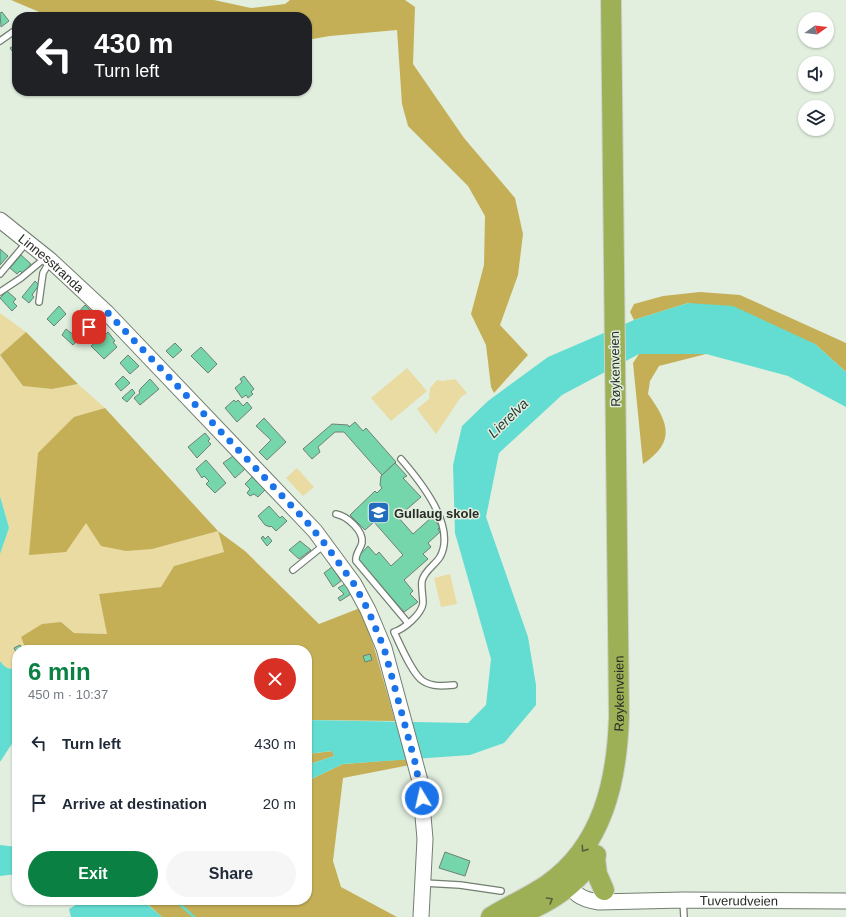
<!DOCTYPE html>
<meta charset="utf-8">
<style>
:root{--surface:#fff;--page:#f6f6f7;--text:#1f2937;--muted:#747a83;--accent:#0b8043}
body{margin:0;font-family:Helvetica,sans-serif;background:var(--page);color:var(--text);height:100vh;display:flex;flex-direction:column;font-size:15px;white-space:nowrap}
*{box-sizing:border-box;margin:0}
p{font-size:13px;color:var(--muted)}
.icon{flex:none;width:22px;height:22px;fill:none;stroke:currentColor;stroke-width:2;stroke-linecap:round;stroke-linejoin:round}
.map{position:relative;flex:1;overflow:hidden}
.panel{position:absolute;left:12px;top:645px;width:300px;height:260px;display:flex;flex-direction:column;background:var(--surface);border-radius:16px;box-shadow:0 1px 3px #0004}
.panel>*{flex:none}
.banner{position:absolute;left:12px;top:12px;width:300px;height:84px;border-radius:16px;box-shadow:0 1px 3px #0004;background:#202124;color:#fff;overflow:hidden}
.needle{width:26px;rotate:76deg}
.controls{position:absolute;left:798px;top:12px;display:grid;gap:8px}
.controls a{display:grid;place-items:center;width:36px;height:36px;border-radius:50%;background:var(--surface);box-shadow:0 1px 3px #0004;font-size:20px}
.pin{position:absolute;display:grid;place-items:center;width:34px;height:34px;color:#fff;margin:-17px;border-radius:8px;box-shadow:0 2px 6px #0006}
.me{position:absolute;width:44px;margin:-22px;rotate:351deg;stroke-linejoin:round;filter:drop-shadow(0 0 3px #0008)}
.turn{display:flex;align-items:center;gap:14px;height:84px;padding:0 16px;font-size:18px}
.turn .icon{width:52px;height:52px;stroke-width:2.5}
.turn b{display:block;font-size:28px;line-height:34px}
.round{display:grid;place-items:center;flex:none;width:42px;height:42px;border-radius:21px;background:var(--page)}
.head{display:flex;align-items:center;justify-content:space-between;height:68px;padding:0 16px}
h1{font-size:24px;font-weight:700;line-height:30px;color:var(--accent)}
.cta{display:flex;gap:8px;margin-top:auto;padding:8px 16px}
.cta a{flex:1;height:46px;border-radius:24px;background:var(--accent);color:#fff;font-size:16px;font-weight:700;line-height:46px;text-align:center}
.cta a+a{background:var(--page);color:var(--text)}
ul{padding:0;list-style:none}
li{display:flex;align-items:center;gap:12px;height:60px;padding:0 16px}
li div{flex:1}
li b{display:block;font-size:15px}
li em{font-style:normal}
.map>svg:first-child{display:block}
</style>
<div class="map">
<svg width="846" height="917" viewBox="0 0 846 917">
<rect width="100%" height="100%" fill="#e2efdf"/>
<g fill="#e9dba1">
<path d="M 0,313 L 26,332 L 0,355 Z"/>
<path d="M 0,356 L 23,386 L 52,389 L 78,384 L 105,408 L 74,418 L 86,523 L 218,531 L 224,552 L 174,566 L 161,587 L 99,594 L 108,634 L 74,633 L 61,622 L 21,637 L 26,650 L 17,650 L 17,668 C 9,670 5,668 0,661 L 0,554 L 9,528 L 0,496 Z"/>
<path d="M 407,368 L 427,391 L 391,421 L 371,398 Z"/>
<path d="M 455,379 L 467,393 L 461,397 L 436,434 L 417,409 L 429,399 L 430,388 L 437,380 L 443,381 Z"/>
<path d="M 297,468 L 314,487 L 303,496 L 286,478 Z"/>
<path d="M 450,574 L 457,604 L 441,607 L 434,578 Z"/>
</g>
<g fill="#c4af57">
<path d="M 11,0 L 214,0 L 251,8 L 285,4 L 290,0 L 405,0 L 415,7 L 413,64 L 464,138 L 515,198 L 523,234 L 518,275 L 500,325 L 528,355 L 494,393 L 491,387 L 486,345 L 471,314 L 484,265 L 485,216 L 468,186 L 408,126 L 402,104 L 397,30 L 330,36 L 307,40 L 307,17 L 51,17 Z"/>
<path d="M 700,292 L 740,295 L 846,343 L 846,372 L 815,344 L 688,303 L 634,320 L 630,312 L 634,304 L 663,296 Z"/>
<path d="M 26,332 L 78,384 L 52,389 L 23,386 L 0,355 Z"/>
<path d="M 639,354 L 706,354 L 659,366 L 650,381 L 648,394 C 669,423 676,442 643,464 L 633,363 Z"/>
<path d="M 105,408 L 218,531 L 245,551 L 319,624 L 360,608 L 374,647 L 395,721 L 307,720 L 307,650 L 139,650 L 120,646 L 101,646 L 80,650 L 26,650 L 21,637 L 42,624 L 61,622 L 74,633 L 107,634 L 99,594 L 161,587 L 174,566 L 224,552 L 218,531 L 152,549 L 126,551 L 101,546 L 86,523 L 66,552 L 29,555 L 38,453 L 74,417 Z"/>
<path d="M 333,751 L 334,756 L 307,765 L 307,754 Z"/>
<path d="M 409,759 L 410,765 L 343,778 L 333,861 L 341,887 L 397,917 L 162,917 L 143,900 L 307,900 L 307,781 L 343,764 Z"/>
</g>
<g fill="#63ddd1">
<path d="M 688,303 L 733,306 L 815,344 L 846,372 L 846,407 L 788,376 L 706,354 L 639,354 L 562,395 L 499,453 L 486,517 L 528,637 L 536,685 L 536,705 L 504,743 L 470,755 L 343,764 L 307,781 L 307,765 L 334,756 L 332,751 L 307,754 L 307,720 L 468,723 L 486,705 L 491,659 L 455,533 L 453,465 L 462,426 L 488,401 L 548,357 L 634,320 Z"/>
<path d="M 0,496 L 9,528 L 0,554 Z"/>
<path d="M 101,646 L 120,646 L 139,650 L 80,650 Z"/>
<path d="M 0,661 C 5,668 9,670 17,668 L 17,736 L 0,762 Z"/>
<path d="M 0,845 L 17,847 L 17,874 L 0,876 Z"/>
<path d="M 97,900 L 142,900 L 162,917 L 71,917 L 69,909 L 81,902 Z"/>
</g>
<g fill="none" stroke-linecap="round" stroke-linejoin="round">
<path stroke="#63ddd1" stroke-width="2.5" d="M 175,900 L 194,917"/>
</g>
<g fill="#75d6ab" stroke="#6e8077">
<path d="M 2,12 L 9,21 L 1,27 L 0,13 Z"/>
<path d="M 17,44 L 17,58 L 10,48 Z"/>
<path d="M 0,249 L 8,256 L 0,265 Z"/>
<path d="M 21,255 L 31,264 L 23,274 L 20,271 L 17,274 L 10,268 Z"/>
<path d="M 35,281 L 39,285 L 32,295 L 34,297 L 29,303 L 22,297 Z"/>
<path d="M 7,291 L 16,299 L 13,302 L 17,306 L 12,311 L 0,298 Z"/>
<path d="M 85,305 L 96,316 L 86,326 L 80,320 L 82,318 L 78,313 Z"/>
<path d="M 59,306 L 66,314 L 54,326 L 47,319 Z"/>
<path d="M 66,329 L 79,339 L 73,345 L 62,335 Z"/>
<path d="M 103,331 L 106,334 L 108,332 L 115,341 L 113,342 L 117,347 L 104,359 L 91,346 L 97,341 L 95,338 Z"/>
<path d="M 175,343 L 182,350 L 173,358 L 166,351 Z"/>
<path d="M 201,347 L 217,364 L 208,373 L 191,356 Z"/>
<path d="M 128,355 L 139,366 L 130,374 L 120,363 Z"/>
<path d="M 123,376 L 130,383 L 121,391 L 115,384 Z"/>
<path d="M 244,376 L 254,389 L 251,392 L 253,394 L 248,398 L 246,395 L 242,398 L 235,388 L 242,382 L 240,379 Z"/>
<path d="M 150,379 L 159,389 L 140,405 L 134,398 L 140,393 L 139,391 L 141,388 Z"/>
<path d="M 132,389 L 135,393 L 127,402 L 122,398 Z"/>
<path d="M 234,400 L 236,402 L 238,400 L 243,406 L 247,402 L 252,408 L 237,422 L 225,408 Z"/>
<path d="M 264,418 L 286,442 L 267,460 L 259,452 L 271,440 L 256,426 Z"/>
<path d="M 355,422 L 363,431 L 366,428 L 396,462 L 382,475 L 344,432 L 335,432 L 318,447 L 320,452 L 312,459 L 303,449 L 332,424 L 348,425 L 349,427 Z"/>
<path d="M 205,433 L 210,439 L 208,441 L 211,444 L 197,458 L 188,447 Z"/>
<path d="M 233,456 L 245,469 L 235,478 L 223,463 Z"/>
<path d="M 206,460 L 226,483 L 215,493 L 206,484 L 209,481 L 204,476 L 202,478 L 196,469 Z"/>
<path d="M 395,463 L 407,476 L 403,478 L 421,497 L 398,517 L 413,534 L 432,517 L 440,527 L 438,529 L 440,532 L 428,543 L 431,547 L 423,554 L 428,559 L 404,580 L 413,591 L 410,594 L 418,602 L 404,612 L 357,558 L 368,546 L 376,555 L 379,552 L 391,566 L 403,555 L 374,522 L 365,530 L 350,515 L 375,491 L 377,493 L 382,488 L 380,485 L 381,476 Z"/>
<path d="M 252,477 L 265,490 L 258,497 L 254,494 L 250,496 L 247,493 L 250,489 L 245,484 Z"/>
<path d="M 269,506 L 280,518 L 282,516 L 287,521 L 276,531 L 271,526 L 270,527 L 265,525 L 258,516 Z"/>
<path d="M 263,536 L 265,539 L 268,536 L 272,541 L 267,546 L 261,538 Z"/>
<path d="M 300,541 L 311,550 L 299,559 L 289,550 Z"/>
<path d="M 332,567 L 341,581 L 333,587 L 324,573 Z"/>
<path d="M 345,584 L 351,594 L 340,601 L 338,598 L 344,594 L 338,588 Z"/>
<path d="M 20,645 L 22,650 L 17,650 L 17,654 L 14,648 Z"/>
<path d="M 370,654 L 372,660 L 365,662 L 363,656 Z"/>
<path d="M 445,852 L 470,861 L 465,876 L 439,868 Z"/>
</g>
<g fill="none" stroke-linecap="round" stroke-linejoin="round">
<defs>
<g id="lane">
<path d="M 0,41 L 17,29"/>
<path d="M 0,274 L 27,242"/>
<path d="M 0,292 L 21,278 L 45,258"/>
<path d="M 39,302 L 43,273 L 50,261"/>
<path d="M 78,335 L 106,314"/>
<path d="M 401,459 C 420,481 457,526 440,557 C 435,565 424,571 422,581 C 421,588 423,596 423,603 C 422,614 404,629 394,632 C 400,644 412,674 423,681 C 432,687 444,686 454,685"/>
<path d="M 336,514 C 347,516 364,531 362,543 C 360,550 355,554 356,561 L 408,623"/>
<path d="M 293,570 L 324,545"/>
<path d="M 424,883 L 460,885 L 501,891"/>
<path d="M 683,900 L 684,917"/>
</g>
<g id="secondary">
<path id="s1" d="M 0,220 L 50,260 L 107,313 L 315,531 L 354,584 L 368,610 L 384,648 L 420,781 L 425,839 L 421,917"/>
<path id="s2" d="M 566,876 C 573,894 579,899 599,902 L 683,900 L 846,901"/>
</g>
<g id="highway">
<path d="M 595,857 L 597,874 L 604,890"/>
<path d="M 518,915 C 552,901 575,886 596,855"/>
<path id="s3" d="M 491,917 C 509,906 529,897 547,885 C 603,846 617,781 619,716 L 611,0"/>
</g>
</defs>
<use href="#lane" stroke="#727e70" stroke-width="8"/>
<use href="#secondary" stroke="#727e70" stroke-width="17"/>
<use href="#highway" stroke="#cfd1cf" stroke-width="22"/>
<use href="#lane" stroke="#fff" stroke-width="5.5"/>
<use href="#secondary" stroke="#fff" stroke-width="15"/>
<use href="#highway" stroke="#9eb056" stroke-width="20"/>
</g>
<defs><path id="oneway-chevron" d="M-2-3.5L2.5 0L-2 3.5" fill="none" stroke-width="1.6" stroke-linecap="round" stroke-linejoin="round"/></defs>
<g stroke="#576139">
<use href="#oneway-chevron" transform="translate(584 849) rotate(125)"/>
<use href="#oneway-chevron" transform="translate(550 900) rotate(-31)"/>
</g>
<g fill="none" stroke-linecap="round" stroke-linejoin="round">
<path stroke="#1a73e8" stroke-width="7" stroke-dasharray="0 12.6" d="M 89,327 L 107,312 L 306,521 L 325,544 L 354,584 L 368,610 L 384,648 L 415,762 L 422,798"/>
</g>
<defs>
<symbol id="school-square" viewBox="-11 -11 22 22"><rect x="-9" y="-9" width="18" height="18" rx="4" fill="#216cbc" stroke="#e2efdf"/><path d="M0-5L7-2L0 1L-7-2ZM-4 1L0 2.5L4 1V4Q0 6-4 4Z" fill="#fff"/></symbol>
</defs>
<g fill-rule="evenodd">
<use href="#school-square" x="366" y="500" width="25" height="25"/>
</g>
<g text-anchor="middle" dominant-baseline="central" stroke-width="3" stroke-linejoin="round" paint-order="stroke">
<g font-size="13" fill="#272c26" stroke="#e2efdf">
<text stroke="none"><textPath href="#s1" startOffset="67">Linnesstranda</textPath></text>
<text transform="translate(615 369) rotate(-91)">Røykenveien</text>
<text stroke="none"><textPath href="#s3" startOffset="278">Røykenveien</textPath></text>
<text stroke="none"><textPath href="#s2" startOffset="185">Tuverudveien</textPath></text>
</g>
<g font-size="13" font-weight="bold" fill="#272c26" stroke="#e2efdf" text-anchor="start">
<text x="394" y="513">Gullaug skole</text>
</g>
<g font-size="14" font-style="italic" fill="#1f3532" stroke="#e2efdf">
<text transform="translate(508 418) rotate(-44)">Lierelva</text>
</g>
</g>
</svg>
<div class="controls">
<a><svg class="needle" viewBox="-14 -14 28 28"><path d="M0-13l5 13h-10z" fill="#e53935"/><path d="M0 13l5-13h-10z" fill="#747a83"/></svg></a>
<a><svg class="icon" aria-label="sound" viewBox="0 0 24 24"><path d="M4 9h4l5-4v14l-5-4H4zM17 9q2 3 0 6"/></svg></a>
<a><svg class="icon" aria-label="layers" viewBox="0 0 24 24"><path d="M12 4l9 5-9 5-9-5zM3 14l9 5 9-5"/></svg></a>
</div>
<div class="pin" style="left:89px;top:327px;background:#d93025"><svg class="icon" aria-label="arrive" viewBox="0 0 24 24"><path d="M6 21V4h12l-3 4 3 4H6"/></svg></div>
<svg class="me" style="left:422px;top:798px" viewBox="-20 -20 40 40"><circle r="17" fill="#1a73e8" stroke="#fff" stroke-width="3"/><path d="M0-11L8 9 0 5-8 9z" fill="#fff"/></svg>
<div class="banner">
<div class="turn"><svg class="icon" aria-label="left" viewBox="0 0 24 24"><path d="M17 20v-9H6M10 6l-5 5 5 5"/></svg><div><b>430 m</b>Turn left</div></div>
</div>
<section class="panel">
<div class="head"><div><h1>6 min</h1><p>450 m · 10:37</p></div><a class="round" style="background:#d93025;color:#fff"><svg class="icon" aria-label="close" viewBox="0 0 24 24"><path d="M6 6l12 12M18 6L6 18"/></svg></a></div>
<ul>
<li><svg class="icon" aria-label="left" viewBox="0 0 24 24"><path d="M17 20v-9H6M10 6l-5 5 5 5"/></svg><div><b>Turn left</b></div><em>430 m</em></li>
<li><svg class="icon" aria-label="arrive" viewBox="0 0 24 24"><path d="M6 21V4h12l-3 4 3 4H6"/></svg><div><b>Arrive at destination</b></div><em>20 m</em></li>
</ul>
<div class="cta"><a>Exit</a><a>Share</a></div>
</section>
</div>
